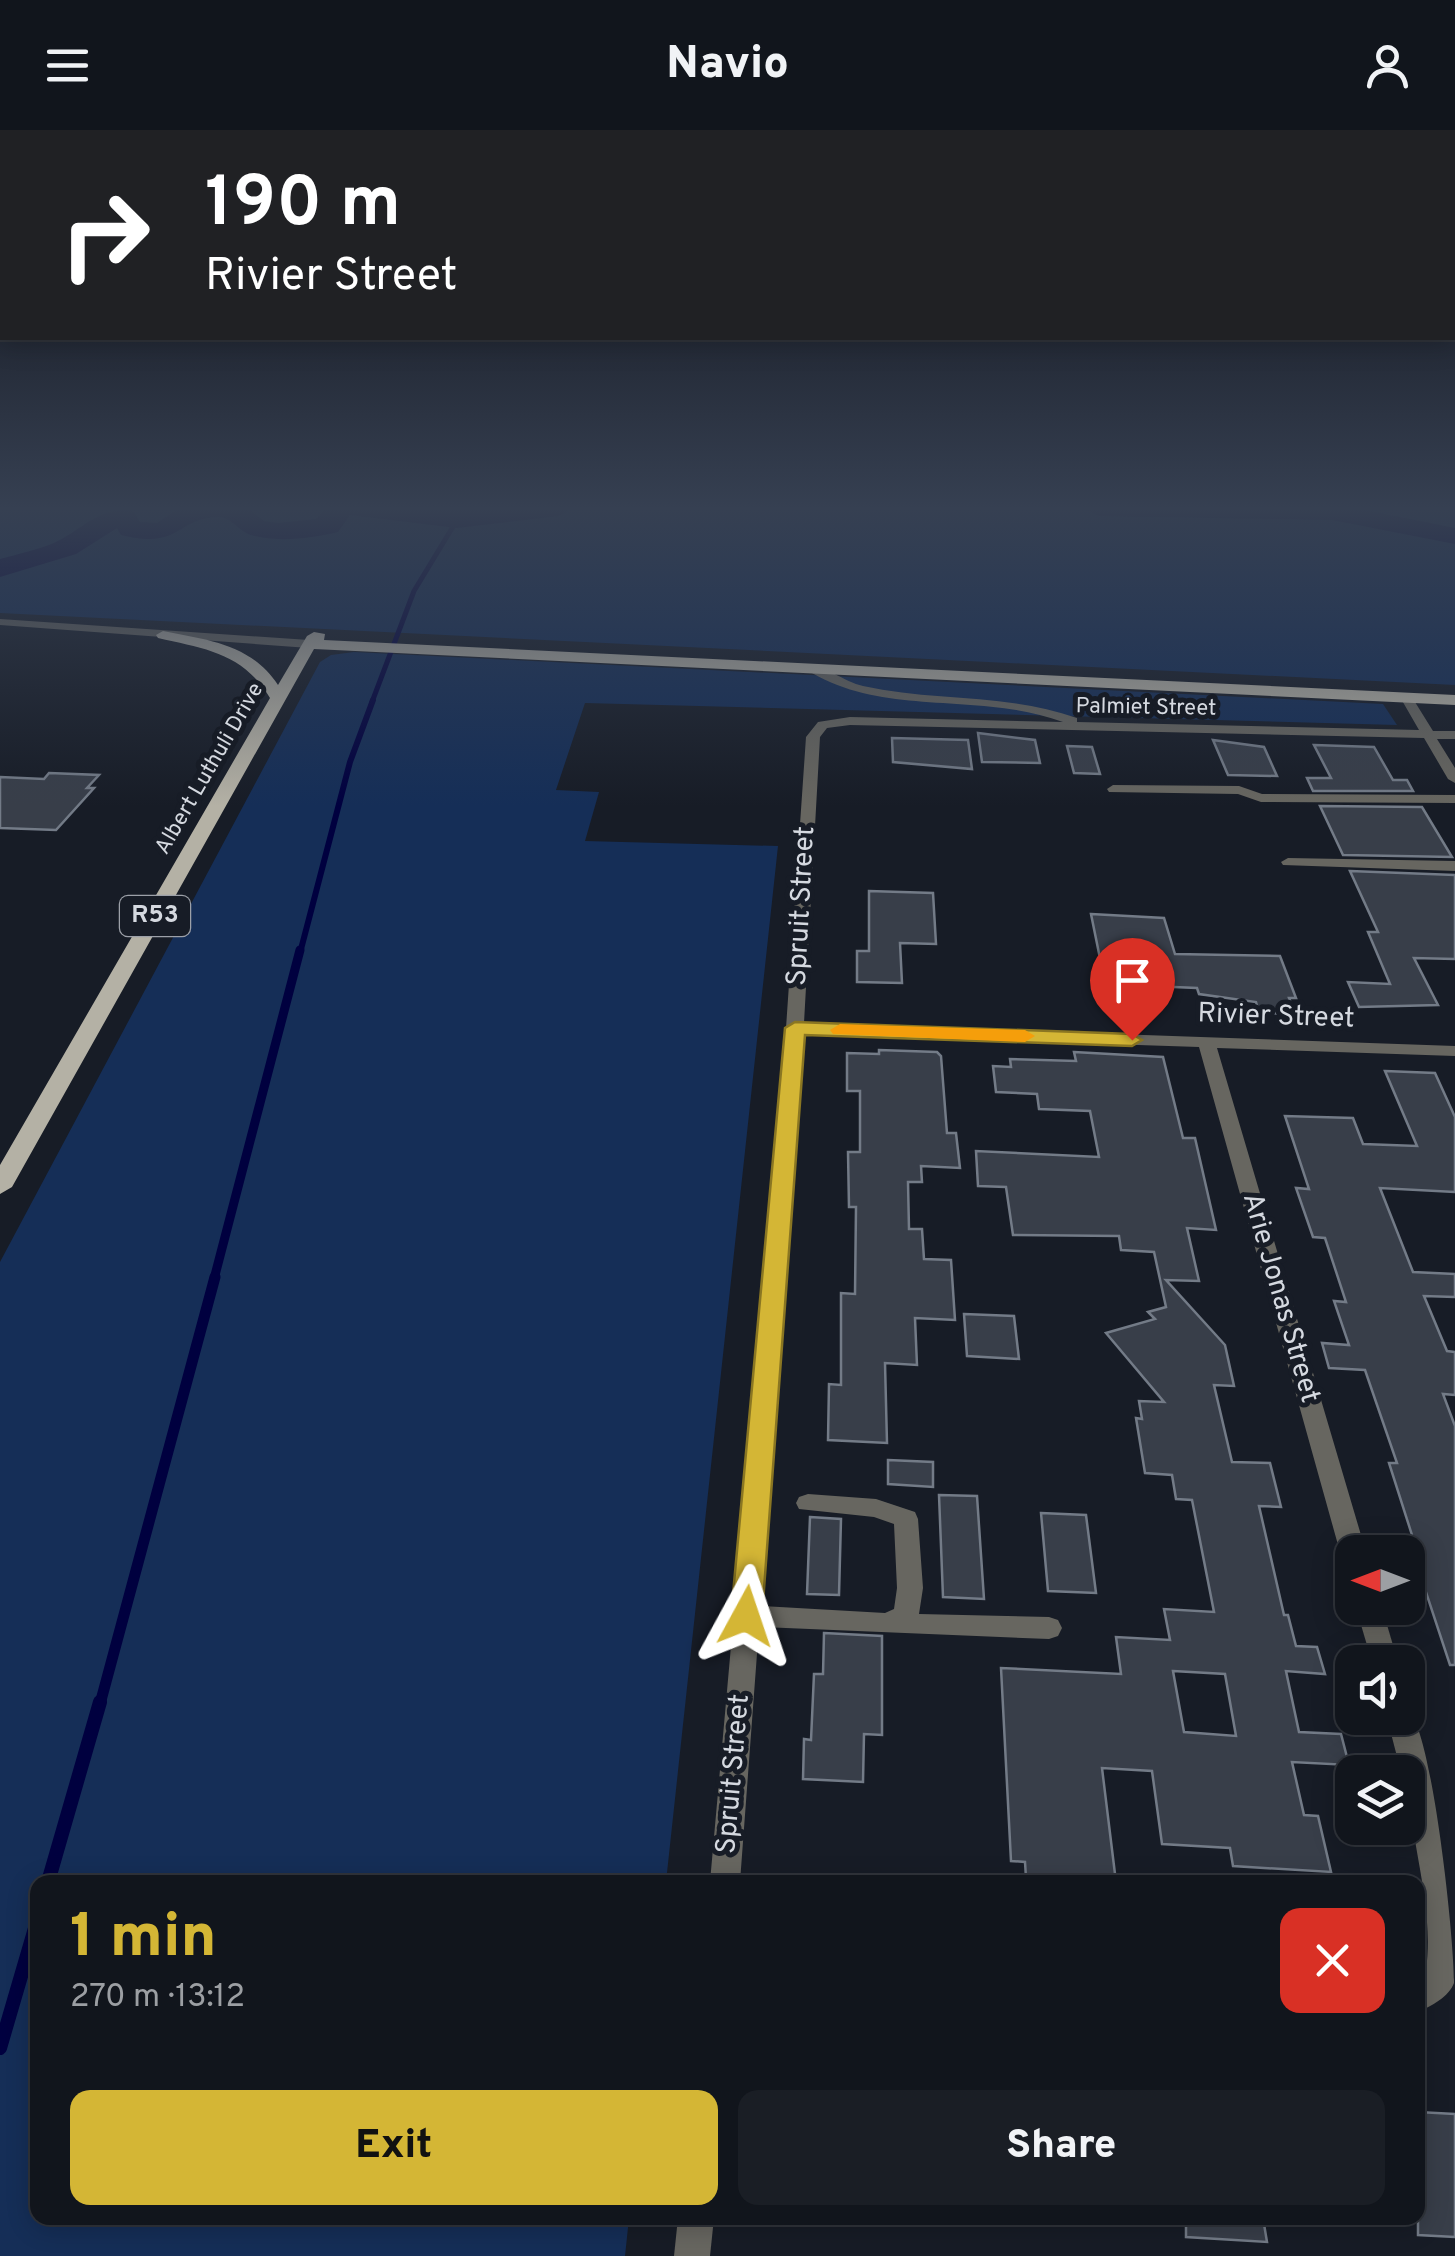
<!DOCTYPE html>
<meta charset="utf-8">
<style>
:root{--surface:#11151c;--page:#1a1e25;--text:#f1f3f6;--muted:#9c9fa3;--line:#30343b;--accent:#d4b635}
body{margin:0;font-family:Overpass,sans-serif;background:var(--page);color:var(--text);height:100vh;display:flex;flex-direction:column;font-size:38px;white-space:nowrap}
*{box-sizing:border-box;margin:0}
p{font-size:32px;color:var(--muted)}
.icon{flex:none;width:55px;height:55px;fill:none;stroke:currentColor;stroke-width:2;stroke-linecap:round;stroke-linejoin:round}
.map{position:relative;flex:1;overflow:hidden}
.sheet{position:absolute;left:30px;top:1745px;width:1395px;height:350px;display:flex;flex-direction:column;background:var(--surface);border-radius:20px;box-shadow:0 5px 25px #0003,0 0 0 2px var(--line)}
.sheet>*{flex:none}
.banner{position:absolute;left:0px;top:0px;width:1455px;height:210px;box-shadow:0 5px 25px #0003,0 0 0 2px var(--line);background:#202124;color:#fff;overflow:hidden}
.needle{width:65px;rotate:270deg}
.tools{position:absolute;left:1335px;top:1405px;display:grid;gap:20px}
.tools a{display:grid;place-items:center;width:90px;height:90px;border-radius:20px;background:var(--surface);box-shadow:0 5px 25px #0003,0 0 0 2px var(--line);font-size:50px}
.pin{position:absolute;display:grid;place-items:center;width:85px;height:85px;color:#fff;margin:-102px -42px;border-radius:50% 50% 50% 0;rotate:-45deg;box-shadow:0 0 10px #0007}
.pin .icon{rotate:45deg}
.me{position:absolute;width:110px;margin:-55px;rotate:5deg;stroke-linejoin:round;filter:drop-shadow(0 0 8px #0008)}
.turn{display:flex;align-items:center;gap:35px;height:210px;padding:0 40px;font-size:45px}
.turn .icon{width:130px;height:130px;stroke-width:2.5}
.turn b{display:block;font-size:70px;line-height:85px}
.round{display:grid;place-items:center;flex:none;width:105px;height:105px;border-radius:20px;background:var(--page)}
.headline{display:flex;align-items:center;justify-content:space-between;height:170px;padding:0 40px}
h1{font-size:60px;font-weight:800;line-height:75px;color:var(--accent)}
.button{display:flex;gap:20px;margin-top:auto;padding:20px 40px}
.button a{flex:1;height:115px;border-radius:20px;background:var(--accent);color:#111;font-size:40px;font-weight:800;line-height:115px;text-align:center}
.button a+a{background:var(--page);color:var(--text)}
header{display:flex;justify-content:space-between;align-items:center;height:130px;padding:0 40px;background:var(--surface);font-size:45px;font-weight:800}
.map>svg:first-child{display:block}
</style>
<header><svg class="icon" aria-label="menu" viewBox="0 0 24 24"><path d="M4 6h16M4 12h16M4 18h16"/></svg>Navio<svg class="icon" aria-label="person" viewBox="0 0 24 24"><circle cx="12" cy="8" r="4"/><path d="M4 21q1-7 8-7t8 7"/></svg></header>
<div class="map">
<svg width="1455" height="2126" viewBox="0 0 1455 2126">
<rect width="100%" height="100%" fill="#171c26"/>
<g fill="#152e57">
<path d="M 0,378 L 1455,378 L 1455,555 L 0,483 Z"/>
<path d="M 354,522 L 1383,574 L 1397,595 L 585,573 L 556,660 L 599,662 L 585,711 L 778,716 L 666,1752 L 38,1752 L 38,2088 L 629,2088 L 625,2126 L 0,2126 L 0,1132 L 320,532 L 331,525 Z"/>
</g>
<g fill="none" stroke-linecap="round" stroke-linejoin="round">
<path stroke="#00003f" stroke-width="5" d="M 372,572 L 414,461 L 457,390"/>
<path stroke="#00003f" stroke-width="6" d="M 300,823 L 350,632 L 373,570"/>
<path stroke="#00003f" stroke-width="9" d="M 214,1149 L 300,820"/>
<path stroke="#00003f" stroke-width="11" d="M 100,1574 L 215,1147"/>
<g stroke="#00003f" stroke-width="14">
<path d="M 48,1752 L 100,1572"/>
<path d="M 0,1918 L 38,1788"/>
</g>
<g fill="#00003f" fill-rule="evenodd">
<path d="M 179,378 L 247,378 L 264,391 L 278,393 L 316,389 L 326,378 L 572,378 L 559,386 L 457,398 L 350,385 L 338,402 C 312,408 277,413 251,405 C 238,401 232,387 218,387 C 176,388 181,420 121,405 L 117,398 L 76,424 L 0,447 L 0,429 C 18,424 37,420 54,413 C 81,401 101,374 134,382 L 140,392 L 157,393 Z"/>
<path d="M 1085,378 L 1355,378 L 1455,398 L 1455,414 L 1332,390 L 1098,386 Z"/>
</g>
</g>
<g fill="#383e49" stroke="#737b87" stroke-width="2.5" fill-rule="evenodd">
<path d="M 978,603 L 1035,610 L 1040,633 L 982,632 Z"/>
<path d="M 892,608 L 968,610 L 972,639 L 893,632 Z"/>
<path d="M 1213,610 L 1264,617 L 1277,646 L 1228,645 Z"/>
<path d="M 1314,615 L 1374,617 L 1393,650 L 1407,650 L 1413,661 L 1313,661 L 1307,648 L 1331,648 Z"/>
<path d="M 1067,616 L 1092,617 L 1100,644 L 1074,643 Z"/>
<path d="M 49,643 L 99,645 L 87,658 L 94,658 L 56,700 L 0,698 L 0,647 L 44,649 Z"/>
<path d="M 1320,676 L 1422,677 L 1452,727 L 1343,725 Z"/>
<path d="M 1350,741 L 1455,745 L 1455,829 L 1414,828 L 1438,875 L 1359,877 L 1348,852 L 1390,854 L 1368,802 L 1378,802 Z"/>
<path d="M 869,761 L 933,763 L 936,814 L 900,813 L 902,853 L 857,852 L 857,821 L 869,821 Z"/>
<path d="M 1091,784 L 1164,788 L 1175,824 L 1280,826 L 1296,868 L 1289,868 L 1295,884 L 1259,883 L 1256,872 L 1199,864 L 1197,858 L 1126,855 L 1125,849 L 1104,848 Z"/>
<path d="M 879,920 L 937,922 L 941,926 L 947,1003 L 956,1003 L 960,1038 L 921,1036 L 922,1052 L 908,1052 L 909,1099 L 922,1099 L 924,1129 L 951,1130 L 955,1190 L 915,1188 L 917,1235 L 885,1233 L 887,1313 L 828,1310 L 829,1254 L 841,1255 L 841,1163 L 855,1164 L 856,1077 L 849,1077 L 848,1022 L 860,1022 L 860,961 L 847,961 L 847,923 L 879,924 Z"/>
<path d="M 1074,922 L 1163,927 L 1183,1008 L 1195,1008 L 1216,1100 L 1187,1098 L 1199,1151 L 1166,1150 L 1225,1215 L 1234,1256 L 1214,1255 L 1232,1332 L 1270,1333 L 1281,1377 L 1259,1376 L 1284,1485 L 1288,1485 L 1296,1516 L 1317,1517 L 1325,1544 L 1286,1541 L 1299,1602 L 1341,1604 L 1349,1635 L 1292,1632 L 1304,1685 L 1318,1686 L 1331,1742 L 1233,1736 L 1230,1718 L 1162,1714 L 1152,1641 L 1102,1638 L 1116,1752 L 1026,1748 L 1025,1732 L 1011,1731 L 1001,1538 L 1121,1544 L 1116,1507 L 1170,1510 L 1164,1479 L 1214,1482 L 1192,1370 L 1176,1369 L 1172,1345 L 1145,1343 L 1136,1288 L 1142,1289 L 1139,1271 L 1164,1272 L 1106,1203 L 1155,1189 L 1148,1182 L 1166,1177 L 1154,1122 L 1121,1120 L 1119,1106 L 1013,1105 L 1006,1057 L 978,1056 L 976,1021 L 1099,1027 L 1090,981 L 1039,979 L 1037,964 L 996,962 L 993,936 L 1011,937 L 1010,929 L 1076,931 ZM 1173,1541 L 1225,1544 L 1236,1606 L 1184,1602 Z"/>
<path d="M 1385,941 L 1435,943 L 1455,987 L 1455,1062 L 1380,1058 L 1413,1142 L 1455,1144 L 1455,1167 L 1424,1166 L 1447,1221 L 1455,1222 L 1455,1265 L 1443,1264 L 1455,1296 L 1455,1535 L 1450,1535 L 1414,1426 L 1419,1427 L 1389,1333 L 1397,1333 L 1365,1240 L 1329,1238 L 1322,1213 L 1349,1215 L 1334,1171 L 1346,1172 L 1325,1108 L 1313,1107 L 1296,1058 L 1309,1059 L 1285,986 L 1353,988 L 1363,1014 L 1417,1016 Z"/>
<path d="M 964,1184 L 1014,1186 L 1019,1229 L 967,1226 Z"/>
<path d="M 888,1330 L 933,1332 L 933,1357 L 888,1354 Z"/>
<path d="M 939,1365 L 977,1366 L 984,1469 L 943,1467 Z"/>
<path d="M 1041,1383 L 1086,1385 L 1096,1463 L 1048,1461 Z"/>
<path d="M 810,1387 L 841,1389 L 839,1465 L 807,1464 Z"/>
<path d="M 824,1503 L 882,1506 L 882,1605 L 864,1604 L 863,1652 L 803,1649 L 804,1609 L 811,1610 L 814,1544 L 823,1544 Z"/>
<path d="M 1418,1982 L 1455,1984 L 1455,2107 L 1418,2105 Z"/>
<path d="M 1186,2088 L 1263,2088 L 1267,2112 L 1186,2107 Z"/>
</g>
<g fill="none" stroke-linecap="round" stroke-linejoin="round">
<path fill="#676660" fill-rule="evenodd" d="M 1113,655 L 1239,656 L 1262,664 L 1455,665 L 1455,673 L 1261,672 L 1238,664 L 1109,662 L 1107,659 Z"/>
<g fill="#676660" fill-rule="evenodd">
<path d="M 807,534 C 822,534 845,552 863,556 C 935,572 1007,563 1077,588 L 1077,592 L 1419,600 L 1400,567 L 1406,563 L 1410,564 L 1433,601 L 1455,601 L 1455,609 L 1437,609 L 1455,638 L 1455,653 L 1448,649 L 1424,608 L 850,595 L 827,598 L 820,607 L 804,893 L 1455,916 L 1455,926 L 1217,918 L 1366,1422 L 1352,1422 L 1352,1432 L 1344,1429 L 1340,1422 L 1199,917 L 803,904 L 761,1476 L 885,1483 L 894,1479 L 897,1458 L 894,1394 L 874,1387 L 799,1379 L 796,1373 L 799,1367 L 808,1364 L 876,1369 L 915,1382 L 918,1389 L 923,1458 L 919,1484 L 1049,1487 L 1058,1490 L 1062,1498 L 1058,1506 L 1049,1509 L 759,1497 L 740,1752 L 710,1752 L 786,898 L 806,607 L 818,592 L 850,587 L 1063,592 C 981,561 883,588 807,540 Z"/>
<path d="M 1288,728 L 1455,731 L 1455,741 L 1283,735 L 1281,732 Z"/>
<path d="M 1356,1478 L 1382,1478 L 1398,1532 L 1372,1532 Z"/>
<path d="M 1408,1579 C 1433,1603 1455,1816 1454,1853 C 1449,1867 1431,1876 1418,1882 L 1418,1847 L 1426,1840 C 1435,1773 1408,1709 1408,1642 L 1401,1642 L 1387,1588 L 1408,1588 Z"/>
<path d="M 678,2088 L 714,2088 L 710,2126 L 674,2126 Z"/>
</g>
<path fill="#676660" fill-rule="evenodd" d="M 0,489 L 309,510 L 315,514 L 309,518 L 0,495 Z"/>
<path fill="#b4b1a5" fill-rule="evenodd" d="M 163,501 C 208,510 251,514 278,555 L 307,506 L 314,502 L 325,504 L 324,510 L 1455,565 L 1455,575 L 314,519 L 12,1057 L 0,1064 L 0,1035 L 270,568 C 243,523 206,519 158,508 L 156,505 Z"/>
</g>
<linearGradient id="sky" x2="0" y2="1"><stop stop-color="#0d0f15"/><stop offset="0.56" stop-color="#364052"/><stop offset="1" stop-color="#364052" stop-opacity="0"/></linearGradient>
<rect width="1455" height="676" fill="url(#sky)"/>
<path fill="#d4b635" stroke="#8a7622" stroke-width="2.5" d="M 795,892 L 1132,904 L 1142,910 L 1132,916 L 805,905 L 762,1486 L 757,1495 L 736,1495 L 731,1486 L 785,898 Z"/>
<path fill="#f59e0b" d="M 840,894 L 1025,900 L 1035,906 L 1025,912 L 833,904 L 830,900 Z"/>
<g text-anchor="middle" dominant-baseline="central" stroke-width="10" stroke-linejoin="round" paint-order="stroke">
<g font-size="22" fill="#d5d9e0" stroke="#171c26">
<text transform="translate(1146 578) rotate(1)">Palmiet Street</text>
<text transform="translate(210 639) rotate(-60)">Albert Luthuli Drive</text>
</g>
<rect fill="#171c26" stroke="#9ca0a8" stroke-width="2.5" x="120" y="766" width="70" height="40" rx="8"/>
<g font-size="25" font-weight="bold" fill="#d5d9e0">
<text x="155" y="786">R53</text>
</g>
<g font-size="28" fill="#d5d9e0" stroke="#171c26">
<text transform="translate(802 776) rotate(-87)">Spruit Street</text>
<text transform="translate(1276 887) rotate(2)">Rivier Street</text>
<text transform="translate(1280 1168) rotate(74)">Arie Jonas Street</text>
<text transform="translate(734 1644) rotate(-85)">Spruit Street</text>
</g>
</g>
</svg>
<div class="tools">
<a><svg class="needle" viewBox="-14 -14 28 28"><path d="M0-13l5 13h-10z" fill="#e53935"/><path d="M0 13l5-13h-10z" fill="#9c9fa3"/></svg></a>
<a><svg class="icon" aria-label="sound" viewBox="0 0 24 24"><path d="M4 9h4l5-4v14l-5-4H4zM17 9q2 3 0 6"/></svg></a>
<a><svg class="icon" aria-label="layers" viewBox="0 0 24 24"><path d="M12 4l9 5-9 5-9-5zM3 14l9 5 9-5"/></svg></a>
</div>
<div class="pin" style="left:1132px;top:910px;background:#d93025"><svg class="icon" aria-label="arrive" viewBox="0 0 24 24"><path d="M6 21V4h12l-3 4 3 4H6"/></svg></div>
<svg class="me" style="left:746px;top:1486px" viewBox="-20 -20 40 40"><path d="M0-17L14 15 0 8-14 15z" fill="#d4b635" stroke="#fff" stroke-width="4"/></svg>
<div class="banner">
<div class="turn"><svg class="icon" aria-label="right" viewBox="0 0 24 24"><path d="M7 20v-9h11M14 6l5 5-5 5"/></svg><div><b>190 m</b>Rivier Street</div></div>
</div>
<section class="sheet">
<div class="headline"><div><h1>1 min</h1><p>270 m · 13:12</p></div><a class="round" style="background:#d93025;color:#fff"><svg class="icon" aria-label="close" viewBox="0 0 24 24"><path d="M6 6l12 12M18 6L6 18"/></svg></a></div>
<div class="button"><a>Exit</a><a>Share</a></div>
</section>
</div>
